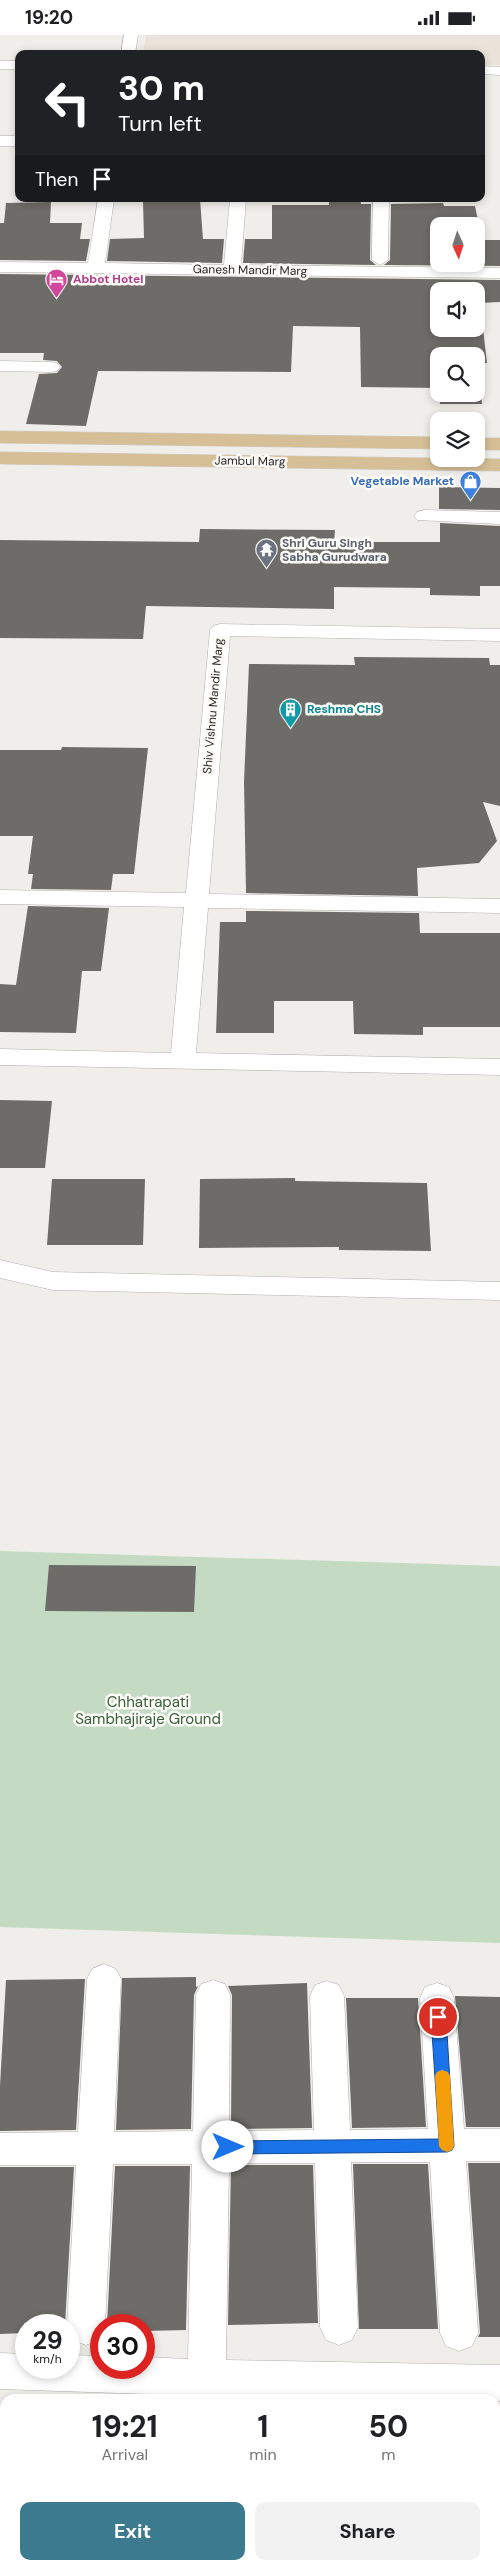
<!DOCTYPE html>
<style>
:root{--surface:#fff;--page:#f2f2f2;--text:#202124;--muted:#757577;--accent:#3c7b8f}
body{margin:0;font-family:"DM Sans",sans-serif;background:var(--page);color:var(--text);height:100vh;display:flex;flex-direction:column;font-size:19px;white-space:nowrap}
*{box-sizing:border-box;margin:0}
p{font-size:16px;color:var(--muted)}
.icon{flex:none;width:28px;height:28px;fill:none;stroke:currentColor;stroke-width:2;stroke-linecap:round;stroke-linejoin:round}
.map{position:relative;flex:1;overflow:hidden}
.details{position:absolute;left:0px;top:2359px;width:500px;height:176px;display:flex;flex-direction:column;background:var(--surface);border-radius:15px 15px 0 0;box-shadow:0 2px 8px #0003}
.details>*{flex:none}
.hud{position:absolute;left:15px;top:15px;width:470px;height:152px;border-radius:10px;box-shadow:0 2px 8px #0003;background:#202124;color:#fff;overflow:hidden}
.needle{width:32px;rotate:177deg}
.tools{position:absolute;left:430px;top:182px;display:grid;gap:10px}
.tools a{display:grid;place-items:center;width:55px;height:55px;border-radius:10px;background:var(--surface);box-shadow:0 2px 8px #0003;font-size:25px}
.speed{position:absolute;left:15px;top:2279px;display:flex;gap:10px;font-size:25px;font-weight:700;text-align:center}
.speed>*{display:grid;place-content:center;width:65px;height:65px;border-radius:50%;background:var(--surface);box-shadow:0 2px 8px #0003;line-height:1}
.speed small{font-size:12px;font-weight:400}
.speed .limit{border:8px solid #d22;background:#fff;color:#111}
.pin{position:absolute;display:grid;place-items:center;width:42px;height:42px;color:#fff;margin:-21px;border:2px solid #fff;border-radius:50%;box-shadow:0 1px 5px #0007}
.me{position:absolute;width:55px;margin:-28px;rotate:90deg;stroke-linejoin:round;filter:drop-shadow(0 0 4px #0008)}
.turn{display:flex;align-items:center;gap:18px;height:105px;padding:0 20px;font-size:22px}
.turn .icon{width:65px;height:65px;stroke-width:2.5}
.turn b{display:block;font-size:35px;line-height:42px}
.then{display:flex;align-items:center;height:48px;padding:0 20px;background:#0003;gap:10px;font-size:19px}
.eta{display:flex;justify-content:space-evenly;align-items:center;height:85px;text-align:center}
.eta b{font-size:30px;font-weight:700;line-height:35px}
.button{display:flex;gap:10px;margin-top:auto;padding:10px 20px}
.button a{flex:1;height:58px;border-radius:10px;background:var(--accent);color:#fff;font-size:20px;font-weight:700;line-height:58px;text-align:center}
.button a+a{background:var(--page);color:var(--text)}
.status{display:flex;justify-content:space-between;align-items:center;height:35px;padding:0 25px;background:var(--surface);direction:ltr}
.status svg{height:14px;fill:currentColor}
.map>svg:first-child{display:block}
</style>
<div class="status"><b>19:20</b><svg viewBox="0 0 49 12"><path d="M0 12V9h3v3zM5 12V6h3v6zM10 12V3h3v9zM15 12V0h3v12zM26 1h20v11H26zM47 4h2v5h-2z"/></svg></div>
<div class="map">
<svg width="500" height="2534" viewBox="0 0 500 2534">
<rect width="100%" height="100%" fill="#f0eeea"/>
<path fill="#e9e3d9" d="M 146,0 L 500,0 L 500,30 L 481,30 L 481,19 L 143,19 Z"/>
<path fill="#c4dac3" d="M 0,1516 L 500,1531 L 500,1908 L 0,1892 Z"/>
<g fill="#6e6c68" fill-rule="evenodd">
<path d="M 200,164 L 203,204 L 224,204 L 222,228 L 107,226 L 110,204 L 144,203 L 143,166 Z"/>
<path d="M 329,164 L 360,164 L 361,169 L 371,169 L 370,225 L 376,230 L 243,228 L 245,204 L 272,204 L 272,170 L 329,170 Z"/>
<path d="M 51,167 L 50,188 L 82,188 L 80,204 L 90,204 L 86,226 L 0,225 L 0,188 L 4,188 L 6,168 Z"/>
<path d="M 443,168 L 444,171 L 475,171 L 482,205 L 500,205 L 500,231 L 384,230 L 390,225 L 391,169 ZM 439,191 L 476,191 L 476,229 L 439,229 Z"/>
<path d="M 0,239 L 500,245 L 500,267 L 480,268 L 487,328 L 478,328 L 482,369 L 440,369 L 439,359 L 476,359 L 476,321 L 439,321 L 439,353 L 361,352 L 360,292 L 293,291 L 291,337 L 98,336 L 86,391 L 26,389 L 39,339 L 57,338 L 62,332 L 57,326 L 43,325 L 44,318 L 0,318 ZM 439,256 L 476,256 L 476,294 L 439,294 Z"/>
<path d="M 439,452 L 500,453 L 500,475 L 439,474 Z"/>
<path d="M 440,488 L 500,491 L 500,551 L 480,551 L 480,561 L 430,560 L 430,553 L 334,552 L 334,574 L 146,571 L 143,604 L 0,603 L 0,505 L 199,507 L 200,494 L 335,495 L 334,507 L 440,507 Z"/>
<path d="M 354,622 L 489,623 L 490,630 L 500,630 L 500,771 L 483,767 L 497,806 L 479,828 L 417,833 L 418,861 L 246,858 L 244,747 L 249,629 L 355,630 Z"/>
<path d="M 62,712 L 148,713 L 134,839 L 113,839 L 111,855 L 31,854 L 33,839 L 28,839 L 33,801 L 0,801 L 0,715 L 61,715 Z"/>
<path d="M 28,871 L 109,873 L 101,936 L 82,936 L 76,998 L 0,997 L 0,949 L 16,950 Z"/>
<path d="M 246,876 L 419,878 L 420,898 L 500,898 L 500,992 L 423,992 L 423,1000 L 354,999 L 353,966 L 274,966 L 274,998 L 216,998 L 220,887 L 246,887 Z"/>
<path d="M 0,1065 L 52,1066 L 45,1133 L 0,1133 Z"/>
<path d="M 295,1143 L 295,1146 L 427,1148 L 431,1216 L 339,1215 L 339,1212 L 199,1213 L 200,1144 Z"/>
<path d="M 52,1144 L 145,1144 L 143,1210 L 47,1210 Z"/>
<path d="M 49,1530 L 196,1531 L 194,1577 L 45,1576 Z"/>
<path d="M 196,1942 L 196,1952 L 198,1951 L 194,1960 L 191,2094 L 116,2095 L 122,1943 Z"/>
<path d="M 85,1944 L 76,2095 L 0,2096 L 0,2051 L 6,1945 Z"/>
<path d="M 307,1948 L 312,2093 L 231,2094 L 232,1960 L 228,1951 Z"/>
<path d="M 455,1961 L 500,1962 L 500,2092 L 466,2092 Z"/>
<path d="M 346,1963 L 418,1963 L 426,2092 L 352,2093 Z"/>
<path d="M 468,2128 L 500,2128 L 500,2302 L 478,2302 L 480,2298 Z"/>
<path d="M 353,2129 L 428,2129 L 438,2294 L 359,2294 Z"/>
<path d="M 231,2130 L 313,2130 L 318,2288 L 228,2290 Z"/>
<path d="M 115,2131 L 190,2131 L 186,2295 L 144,2296 L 144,2290 L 107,2290 Z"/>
<path d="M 0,2132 L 74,2132 L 65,2290 L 26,2290 L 26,2298 L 0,2299 Z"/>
</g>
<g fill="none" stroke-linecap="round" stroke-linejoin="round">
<defs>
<g id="minor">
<path d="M 124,0 L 138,0 L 135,19 L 121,19 Z"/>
<rect x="0" y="26" width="19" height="8"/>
<path d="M 481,31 L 500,32 L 500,40 L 481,39 Z"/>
<rect x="0" y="101" width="19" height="10"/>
<path d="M 98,164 L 114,164 L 105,228 L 224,230 L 230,164 L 246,164 L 241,230 L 500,233 L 500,243 L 0,237 L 0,227 L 88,228 Z"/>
<path d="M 373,164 L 389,164 L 388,225 L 380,230 L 372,225 Z"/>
<path d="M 0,326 L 51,327 L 57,328 L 60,332 L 57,336 L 51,337 L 0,336 Z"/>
<path d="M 424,475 L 500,477 L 500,489 L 417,485 L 414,481 L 417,477 Z"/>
<path d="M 220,589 L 500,594 L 500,606 L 230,601 L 209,859 L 500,864 L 500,878 L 208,873 L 196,1018 L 500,1024 L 500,1040 L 0,1030 L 0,1014 L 171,1018 L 184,872 L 0,869 L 0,855 L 186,858 L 210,595 L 213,591 Z"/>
<path d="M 0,1225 L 53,1237 L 500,1247 L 500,1265 L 53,1255 L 0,1243 Z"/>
<path d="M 104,1929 L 116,1934 L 121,1944 L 114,2097 L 193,2096 L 196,1960 L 201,1949 L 213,1945 L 225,1949 L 230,1960 L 229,2096 L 314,2095 L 310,1961 L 315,1950 L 327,1946 L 339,1950 L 344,1961 L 350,2095 L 428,2094 L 420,1963 L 425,1952 L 437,1948 L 449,1952 L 454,1963 L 464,2094 L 500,2094 L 500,2126 L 466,2126 L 478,2298 L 472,2311 L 459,2316 L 446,2311 L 440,2298 L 430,2127 L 351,2127 L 358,2292 L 352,2305 L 339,2310 L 326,2305 L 320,2292 L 315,2128 L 229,2128 L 226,2325 L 500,2330 L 500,2366 L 495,2366 L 495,2364 L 207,2361 L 0,2354 L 0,2318 L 26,2319 L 26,2332 L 69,2332 L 69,2320 L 101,2321 L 101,2332 L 144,2332 L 144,2322 L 188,2324 L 192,2129 L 113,2129 L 105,2290 L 101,2290 L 99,2305 L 86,2310 L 73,2305 L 67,2290 L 76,2130 L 0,2130 L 0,2098 L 78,2097 L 87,1944 L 92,1934 Z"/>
</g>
<g id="major">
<path d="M 0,396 L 439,402 L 439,414 L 0,408 Z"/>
<rect x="476" y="403" width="24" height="12"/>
<path d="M 0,417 L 500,424 L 500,436 L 0,429 Z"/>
</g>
</defs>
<use href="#minor" stroke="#b2b0ad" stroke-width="1"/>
<use href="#major" stroke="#cccccb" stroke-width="1"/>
<use href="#minor" fill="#fff" fill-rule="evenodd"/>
<use href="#major" fill="#d6bf97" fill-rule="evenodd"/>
</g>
<path fill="#1a73e8" stroke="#114b97" d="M 438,1975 L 444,1977 L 446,1982 L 454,2111 L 452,2115 L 447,2117 L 228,2119 L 222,2117 L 220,2112 L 222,2108 L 228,2106 L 439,2104 L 431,1982 L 433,1977 Z"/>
<path fill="#f59e0b" d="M 442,2035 L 448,2037 L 450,2041 L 454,2111 L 452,2115 L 447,2117 L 442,2115 L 439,2111 L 435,2041 L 437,2037 Z"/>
<defs>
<symbol id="hotel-pin" viewBox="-11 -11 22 30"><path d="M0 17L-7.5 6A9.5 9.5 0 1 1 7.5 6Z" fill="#d1479c" stroke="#fdfbf7"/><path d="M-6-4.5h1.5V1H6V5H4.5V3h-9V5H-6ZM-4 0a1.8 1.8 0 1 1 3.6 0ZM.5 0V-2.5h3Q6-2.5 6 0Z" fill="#fff"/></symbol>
<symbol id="shop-pin" viewBox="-11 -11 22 30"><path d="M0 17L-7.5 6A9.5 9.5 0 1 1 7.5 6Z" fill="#3f7fe0" stroke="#fdfbf7"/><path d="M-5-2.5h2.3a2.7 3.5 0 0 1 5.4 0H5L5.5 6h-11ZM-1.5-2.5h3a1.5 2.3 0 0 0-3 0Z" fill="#fff"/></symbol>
<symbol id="temple-pin" viewBox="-11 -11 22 30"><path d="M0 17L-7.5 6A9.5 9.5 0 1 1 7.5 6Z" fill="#6b7280" stroke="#fdfbf7"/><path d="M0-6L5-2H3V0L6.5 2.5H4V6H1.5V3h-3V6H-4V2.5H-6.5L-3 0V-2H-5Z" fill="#fff"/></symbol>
<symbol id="building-pin" viewBox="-11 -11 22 30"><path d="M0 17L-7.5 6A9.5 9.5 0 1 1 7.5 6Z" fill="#0f9aa8" stroke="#fdfbf7"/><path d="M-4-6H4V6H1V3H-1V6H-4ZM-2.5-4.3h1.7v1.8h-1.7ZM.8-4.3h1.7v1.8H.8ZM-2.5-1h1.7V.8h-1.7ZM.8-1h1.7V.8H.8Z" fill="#fff"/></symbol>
</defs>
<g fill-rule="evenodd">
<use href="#hotel-pin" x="44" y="232" width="25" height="34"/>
<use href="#shop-pin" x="458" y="434" width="25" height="34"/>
<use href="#temple-pin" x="254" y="502" width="25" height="34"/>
<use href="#building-pin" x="278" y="662" width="25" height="34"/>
</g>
<g text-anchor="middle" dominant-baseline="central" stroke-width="5" stroke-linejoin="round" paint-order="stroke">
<g font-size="12" fill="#2a2a28" stroke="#fdfbf7">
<text transform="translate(250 235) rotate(1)">Ganesh Mandir Marg</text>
<text transform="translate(250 426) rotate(1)">Jambul Marg</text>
<text transform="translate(213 671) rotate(-85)">Shiv Vishnu Mandir Marg</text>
</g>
<g font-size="12" font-weight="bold" fill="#b23c85" stroke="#fdfbf7" text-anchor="start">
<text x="73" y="244">Abbot Hotel</text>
</g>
<g font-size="12" font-weight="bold" fill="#366cbe" stroke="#fdfbf7" text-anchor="end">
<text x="454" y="446">Vegetable Market</text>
</g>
<g font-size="12" font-weight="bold" fill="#5b616d" stroke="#fdfbf7" text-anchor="start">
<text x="282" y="508">Shri Guru Singh<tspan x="282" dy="14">Sabha Gurudwara</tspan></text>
</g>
<g font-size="12" font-weight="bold" fill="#0d838f" stroke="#fdfbf7" text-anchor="start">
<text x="307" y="674">Reshma CHS</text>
</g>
<g font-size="15" fill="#365d36" stroke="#fdfbf7">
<text x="148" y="1667">Chhatrapati<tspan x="148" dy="17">Sambhajiraje Ground</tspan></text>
</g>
</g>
</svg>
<div class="tools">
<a><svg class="needle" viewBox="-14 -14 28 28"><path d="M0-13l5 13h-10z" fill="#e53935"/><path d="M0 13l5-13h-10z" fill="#757577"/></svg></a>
<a><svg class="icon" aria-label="sound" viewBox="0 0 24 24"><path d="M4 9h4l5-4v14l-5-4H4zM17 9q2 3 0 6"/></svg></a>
<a><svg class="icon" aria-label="search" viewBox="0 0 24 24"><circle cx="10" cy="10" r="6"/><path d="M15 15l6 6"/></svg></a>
<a><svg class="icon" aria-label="layers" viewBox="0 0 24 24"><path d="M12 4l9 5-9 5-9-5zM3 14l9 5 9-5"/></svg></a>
</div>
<div class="speed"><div>29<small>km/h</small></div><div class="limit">30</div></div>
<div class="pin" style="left:438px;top:1982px;background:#d93025"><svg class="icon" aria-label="arrive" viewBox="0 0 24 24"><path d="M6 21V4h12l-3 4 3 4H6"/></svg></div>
<svg class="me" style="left:228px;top:2112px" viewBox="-20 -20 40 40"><circle r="19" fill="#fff"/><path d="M0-13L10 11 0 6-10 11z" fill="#1a73e8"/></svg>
<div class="hud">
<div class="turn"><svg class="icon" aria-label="left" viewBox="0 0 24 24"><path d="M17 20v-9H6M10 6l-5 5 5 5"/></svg><div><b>30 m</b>Turn left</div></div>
<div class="then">Then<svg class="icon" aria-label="arrive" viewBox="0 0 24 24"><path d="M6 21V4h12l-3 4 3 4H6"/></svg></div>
</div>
<section class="details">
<div class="eta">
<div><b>19:21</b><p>Arrival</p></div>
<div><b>1</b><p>min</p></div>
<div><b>50</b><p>m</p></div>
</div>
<div class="button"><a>Exit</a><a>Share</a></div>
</section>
</div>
